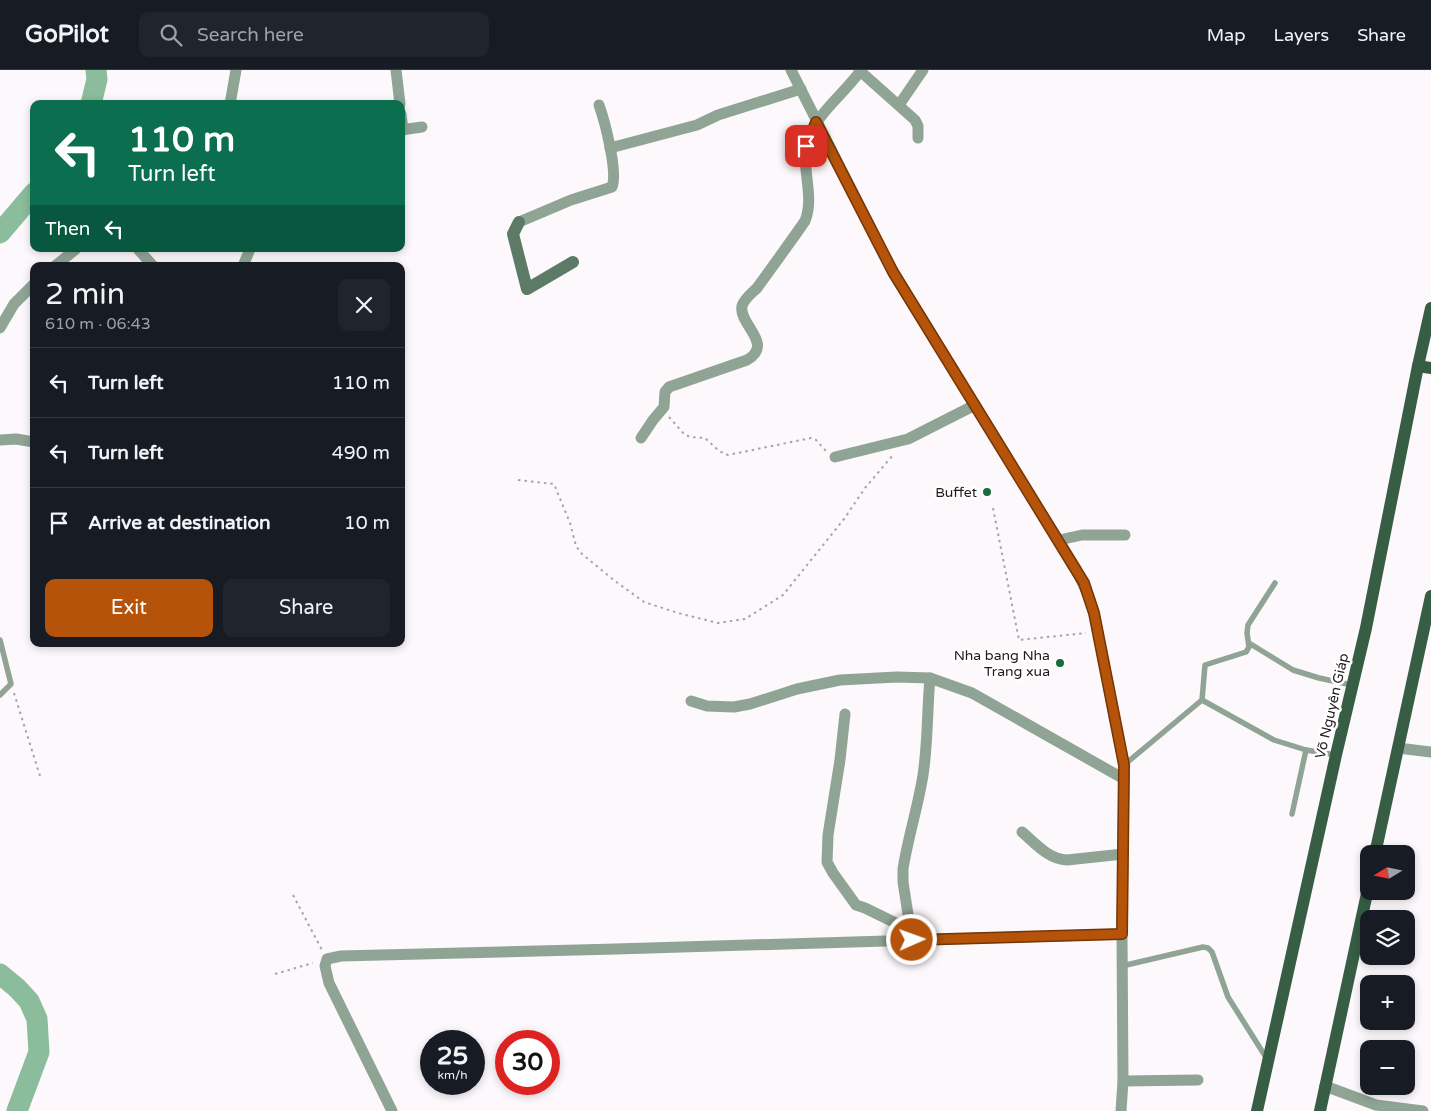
<!DOCTYPE html>
<meta charset="utf-8">
<style>
:root{--surface:#171b24;--page:#20242c;--text:#f1f3f6;--muted:#9ea1a6;--line:#363941;--accent:#b45309}
body{margin:0;font-family:"Varela Round",sans-serif;background:var(--page);color:var(--text);height:100vh;display:flex;flex-direction:column;font-size:19px;white-space:nowrap}
*{box-sizing:border-box;margin:0}
p{font-size:16px;color:var(--muted)}
.icon{flex:none;width:28px;height:28px;fill:none;stroke:currentColor;stroke-width:2;stroke-linecap:round;stroke-linejoin:round}
.map{position:relative;flex:1;overflow:hidden}
.drawer{position:absolute;left:30px;top:192px;width:375px;height:385px;display:flex;flex-direction:column;background:var(--surface);border-radius:10px;box-shadow:0 2px 8px #0003}
.drawer>*{flex:none}
.top-card{position:absolute;left:30px;top:30px;width:375px;height:152px;border-radius:10px;box-shadow:0 2px 8px #0003;background:#0b6e4f;color:#fff;overflow:hidden}
.needle{width:32px;rotate:260deg}
.fabs{position:absolute;left:1360px;top:775px;display:grid;gap:10px}
.fabs a{display:grid;place-items:center;width:55px;height:55px;border-radius:10px;background:var(--surface);box-shadow:0 2px 8px #0003;font-size:25px}
.speed{position:absolute;left:420px;top:960px;display:flex;gap:10px;font-size:25px;font-weight:700;text-align:center}
.speed>*{display:grid;place-content:center;width:65px;height:65px;border-radius:50%;background:var(--surface);box-shadow:0 2px 8px #0003;line-height:1}
.speed small{font-size:12px;font-weight:400}
.speed .limit{border:8px solid #d22;background:#fff;color:#111}
.pin{position:absolute;display:grid;place-items:center;width:42px;height:42px;color:#fff;margin:-21px;border-radius:10px;box-shadow:0 2px 8px #0006}
.me{position:absolute;width:55px;margin:-28px;rotate:88deg;stroke-linejoin:round;filter:drop-shadow(0 0 4px #0008)}
.turn{display:flex;align-items:center;gap:18px;height:105px;padding:0 15px;font-size:22px}
.turn .icon{width:65px;height:65px;stroke-width:2.5}
.turn b{display:block;font-size:35px;line-height:42px}
.then{display:flex;align-items:center;height:48px;padding:0 15px;background:#0003;gap:10px;font-size:19px}
.round{display:grid;place-items:center;flex:none;width:52px;height:52px;border-radius:10px;background:var(--page)}
.overview{display:flex;align-items:center;justify-content:space-between;height:85px;padding:0 15px}
h1{font-size:30px;font-weight:600;line-height:38px}
.action{display:flex;gap:10px;margin-top:auto;padding:10px 15px}
.action a{flex:1;height:58px;border-radius:10px;background:var(--accent);color:#fff;font-size:20px;font-weight:600;line-height:58px;text-align:center}
.action a+a{background:var(--page);color:var(--text)}
ul{padding:0;list-style:none}
li{display:flex;align-items:center;gap:15px;height:70px;padding:0 15px;border-top:1px solid var(--line)}
li div{flex:1}
li b{display:block;font-size:19px}
li em{font-style:normal}
header{display:flex;align-items:center;gap:30px;box-sizing:border-box;height:70px;padding:0 25px;background:var(--surface);border-bottom:1px solid var(--line)}
header strong{font-size:24px}
nav{display:flex;gap:28px;margin-inline-start:auto;font-size:18px}
.search{width:350px;height:45px;background:var(--page);display:flex;align-items:center;gap:12px;box-sizing:border-box;padding:0 18px;border-radius:10px;color:var(--muted);font-size:19px}
.map>svg:first-child{display:block}
</style>
<header>
<strong>GoPilot</strong>
<div class="search"><svg class="icon" aria-label="search" viewBox="0 0 24 24"><circle cx="10" cy="10" r="6"/><path d="M15 15l6 6"/></svg>Search here</div>
<nav><a>Map</a><a>Layers</a><a>Share</a></nav>
</header>
<div class="map">
<svg width="1431" height="1041" viewBox="0 0 1431 1041">
<rect width="100%" height="100%" fill="#fdf8fb"/>
<g fill="none" stroke-linecap="round" stroke-linejoin="round">
<g stroke="#8bbc9b" stroke-width="21">
<path d="M 91,34 L 97,9 L 96,0"/>
<path d="M 0,163 L 34,123"/>
<path d="M 0,904 L 17,918 L 29,931 L 37,949 L 39,982 L 17,1041"/>
</g>
<g stroke="#a9a3a7" stroke-width="2" stroke-dasharray="2.5 4" stroke-linecap="butt">
<path d="M 669,347 L 684,364 L 690,367 L 705,368 L 719,381 L 728,385 L 811,368 L 816,370 L 826,381"/>
<path d="M 518,410 L 554,414 L 570,453 L 576,476 L 582,484 L 615,511 L 644,532 L 678,543 L 718,553 L 745,549 L 783,525 L 844,449 L 865,418 L 893,385"/>
<path d="M 993,438 L 1019,570 L 1086,563"/>
<path d="M 14,623 L 40,706"/>
<path d="M 293,825 L 322,880"/>
<path d="M 275,904 L 313,893"/>
</g>
<g stroke="#8fa495" stroke-width="5.5">
<path d="M 0,570 L 11,614 L 0,625"/>
<path d="M 1249,573 L 1293,600 L 1319,608 L 1352,615"/>
<path d="M 1202,630 L 1205,595 L 1246,582 L 1249,577 L 1247,563 L 1248,555 L 1275,513"/>
<path d="M 1124,695 L 1202,630 L 1274,670 L 1306,680 L 1336,685"/>
<path d="M 1292,744 L 1306,680"/>
<path d="M 1122,896 L 1203,877 L 1208,878 L 1212,882 L 1228,927 L 1267,989"/>
</g>
<g stroke="#8fa495" stroke-width="11">
<path d="M 396,0 L 400,34"/>
<path d="M 791,0 L 893,202 L 1076,499 L 1089,527 L 1094,543 L 1124,695 L 1122,864 L 1123,1011 L 1121,1041"/>
<path d="M 860,1 L 915,50 L 918,56 L 918,68"/>
<path d="M 230,34 L 236,0"/>
<path d="M 899,35 L 923,0"/>
<path d="M 401,44 L 403,60"/>
<path d="M 401,60 L 422,57"/>
<path d="M 610,78 L 697,55 L 718,45 L 801,19"/>
<path d="M 519,152 L 571,130 L 612,117 C 618,102 605,52 599,35"/>
<path d="M 138,179 L 153,196"/>
<path d="M 55,196 L 76,179"/>
<path d="M 243,196 L 250,179"/>
<path d="M 0,258 L 14,234 L 34,214"/>
<path d="M 641,368 L 653,350 L 664,337 L 665,322 L 669,317 L 747,290 C 775,274 738,254 742,236 C 744,229 752,223 757,218 C 773,196 789,174 805,151 C 815,126 801,100 807,75 C 814,44 844,25 861,0"/>
<path d="M 0,370 L 16,369 L 34,372"/>
<path d="M 835,387 L 908,369 L 975,335"/>
<path d="M 1059,470 L 1082,465 L 1125,465"/>
<path d="M 691,631 L 707,636 L 734,637 L 750,634 L 797,619 L 840,610 L 897,607 L 930,608 L 972,623 L 1124,709"/>
<path d="M 845,644 L 840,690 L 828,765 L 827,792 L 833,803 L 856,835 L 865,838 L 910,860"/>
<path d="M 1398,678 L 1431,682"/>
<path d="M 1022,762 C 1035,773 1048,789 1067,790 L 1123,784"/>
<path d="M 912,870 L 903,812 L 903,799 C 908,767 918,737 923,705 C 928,673 927,640 930,608"/>
<path d="M 1123,1011 L 1198,1010"/>
<path d="M 1325,1016 L 1376,1035 L 1423,1041"/>
<path d="M 392,1041 L 329,913 L 325,896 L 327,889 L 341,886 L 616,879 L 1122,864"/>
</g>
<path stroke="#5c7a66" stroke-width="12" d="M 519,152 L 513,164 L 527,219 L 573,192"/>
<g stroke="#375d44" stroke-width="12">
<path d="M 1418,296 L 1431,298"/>
<path d="M 1375,784 L 1431,526"/>
<path d="M 1257,1041 L 1336,685 L 1366,558 L 1418,296 L 1431,238"/>
<path d="M 1320,1041 L 1369,814"/>
</g>
</g>
<g fill="none" stroke-linecap="round" stroke-linejoin="round">
<defs>
<path id="route" d="M 806,76 L 816,52 L 893,202 L 1084,513 L 1094,543 L 1124,695 L 1122,864 L 912,870"/>
</defs>
<use href="#route" stroke="#753606" stroke-width="12"/>
<use href="#route" stroke="#b45309" stroke-width="9"/>
</g>
<g fill="#146c3f" stroke="#fff" stroke-width="2">
<circle cx="987" cy="422" r="5"/>
<circle cx="1060" cy="593" r="5"/>
</g>
<g text-anchor="middle" dominant-baseline="central" stroke-width="5" stroke-linejoin="round" paint-order="stroke">
<g font-size="14" fill="#221a20" stroke="#fff" text-anchor="end">
<text x="977" y="422">Buffet</text>
<text x="1050" y="585">Nha bang Nha<tspan x="1050" dy="16">Trang xua</tspan></text>
</g>
<g font-size="14" fill="#221a20" stroke="#fff">
<text transform="translate(1332 636) rotate(-77)">Võ Nguyên Giáp</text>
</g>
</g>
</svg>
<div class="fabs">
<a><svg class="needle" viewBox="-14 -14 28 28"><path d="M0-13l5 13h-10z" fill="#e53935"/><path d="M0 13l5-13h-10z" fill="#9ea1a6"/></svg></a>
<a><svg class="icon" aria-label="layers" viewBox="0 0 24 24"><path d="M12 4l9 5-9 5-9-5zM3 14l9 5 9-5"/></svg></a>
<a>+</a>
<a>−</a>
</div>
<div class="speed"><div>25<small>km/h</small></div><div class="limit">30</div></div>
<div class="pin" style="left:806px;top:76px;background:#d93025"><svg class="icon" aria-label="arrive" viewBox="0 0 24 24"><path d="M6 21V4h12l-3 4 3 4H6"/></svg></div>
<svg class="me" style="left:912px;top:870px" viewBox="-20 -20 40 40"><circle r="17" fill="#b45309" stroke="#fff" stroke-width="3"/><path d="M0-11L8 9 0 5-8 9z" fill="#fff"/></svg>
<div class="top-card">
<div class="turn"><svg class="icon" aria-label="left" viewBox="0 0 24 24"><path d="M17 20v-9H6M10 6l-5 5 5 5"/></svg><div><b>110 m</b>Turn left</div></div>
<div class="then">Then<svg class="icon" aria-label="left" viewBox="0 0 24 24"><path d="M17 20v-9H6M10 6l-5 5 5 5"/></svg></div>
</div>
<section class="drawer">
<div class="overview"><div><h1>2 min</h1><p>610 m · 06:43</p></div><a class="round"><svg class="icon" aria-label="close" viewBox="0 0 24 24"><path d="M6 6l12 12M18 6L6 18"/></svg></a></div>
<ul>
<li><svg class="icon" aria-label="left" viewBox="0 0 24 24"><path d="M17 20v-9H6M10 6l-5 5 5 5"/></svg><div><b>Turn left</b></div><em>110 m</em></li>
<li><svg class="icon" aria-label="left" viewBox="0 0 24 24"><path d="M17 20v-9H6M10 6l-5 5 5 5"/></svg><div><b>Turn left</b></div><em>490 m</em></li>
<li><svg class="icon" aria-label="arrive" viewBox="0 0 24 24"><path d="M6 21V4h12l-3 4 3 4H6"/></svg><div><b>Arrive at destination</b></div><em>10 m</em></li>
</ul>
<div class="action"><a>Exit</a><a>Share</a></div>
</section>
</div>
